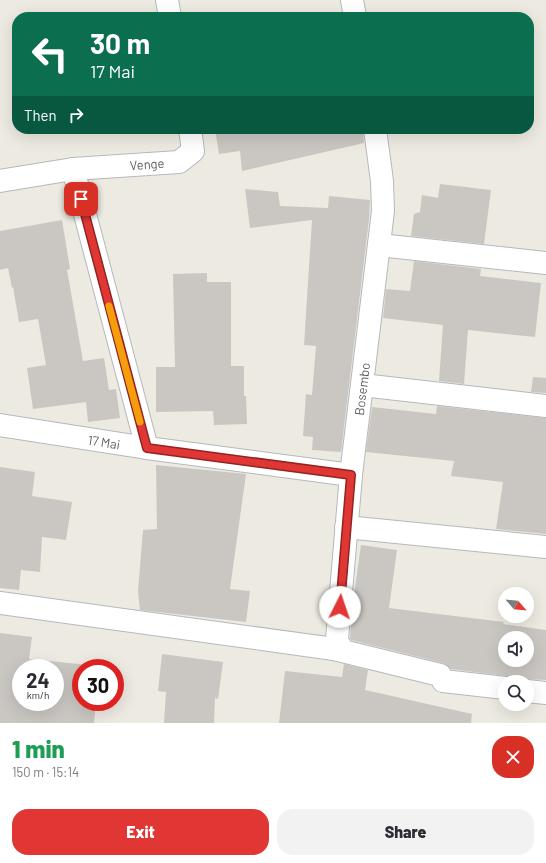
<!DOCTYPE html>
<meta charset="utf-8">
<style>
:root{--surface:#fff;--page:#f2f2f3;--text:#2b2b33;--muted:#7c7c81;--accent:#e03735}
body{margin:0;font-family:Barlow,sans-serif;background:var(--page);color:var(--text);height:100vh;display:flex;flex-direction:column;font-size:15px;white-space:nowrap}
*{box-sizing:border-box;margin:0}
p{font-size:13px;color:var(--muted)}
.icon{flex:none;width:22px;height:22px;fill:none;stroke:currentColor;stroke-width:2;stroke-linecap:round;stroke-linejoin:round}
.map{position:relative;height:723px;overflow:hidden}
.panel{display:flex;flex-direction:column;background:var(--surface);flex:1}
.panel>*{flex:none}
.guide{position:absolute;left:12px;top:12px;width:522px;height:122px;border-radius:16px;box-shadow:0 4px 16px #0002;background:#0b6e4f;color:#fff;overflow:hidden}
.needle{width:26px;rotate:117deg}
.controls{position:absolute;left:498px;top:587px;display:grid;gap:8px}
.controls a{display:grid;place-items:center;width:36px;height:36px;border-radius:50%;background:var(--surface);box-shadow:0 4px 16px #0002;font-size:20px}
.speed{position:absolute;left:12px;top:659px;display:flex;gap:8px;font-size:20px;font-weight:700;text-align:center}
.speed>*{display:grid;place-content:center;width:52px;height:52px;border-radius:50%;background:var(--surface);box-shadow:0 4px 16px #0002;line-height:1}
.speed small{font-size:10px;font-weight:400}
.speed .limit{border:6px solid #d22;background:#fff;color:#111}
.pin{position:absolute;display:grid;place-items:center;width:34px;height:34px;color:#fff;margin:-17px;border-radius:8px;box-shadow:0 2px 6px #0006}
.me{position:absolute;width:44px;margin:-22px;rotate:4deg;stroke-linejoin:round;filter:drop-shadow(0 0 3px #0008)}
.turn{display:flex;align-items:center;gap:14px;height:84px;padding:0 12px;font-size:18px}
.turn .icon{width:52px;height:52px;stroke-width:2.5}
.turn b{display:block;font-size:28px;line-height:34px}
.then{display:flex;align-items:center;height:38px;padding:0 12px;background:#0003;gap:8px;font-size:15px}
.round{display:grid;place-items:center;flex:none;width:42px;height:42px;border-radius:16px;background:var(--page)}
.headline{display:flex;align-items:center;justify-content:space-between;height:68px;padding:0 12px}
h1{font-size:24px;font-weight:800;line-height:30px;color:#1e9e55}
.action{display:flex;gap:8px;margin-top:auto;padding:8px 12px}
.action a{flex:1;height:46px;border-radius:16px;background:var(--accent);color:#fff;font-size:16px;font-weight:800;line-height:46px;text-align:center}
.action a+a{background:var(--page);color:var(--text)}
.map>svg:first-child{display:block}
</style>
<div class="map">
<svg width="546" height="723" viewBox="0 0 546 723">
<rect width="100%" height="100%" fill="#edeae2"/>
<g fill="#cac7c2" fill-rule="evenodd">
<path d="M 215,129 L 363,129 L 364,143 L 242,171 L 240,151 L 219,154 Z"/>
<path d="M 440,184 L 491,190 L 484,244 L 411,236 L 414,214 L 420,212 L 422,195 L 438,198 Z"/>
<path d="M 245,189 L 278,192 L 280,206 L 328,208 L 329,196 L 370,200 L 369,219 L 341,452 L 312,450 L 313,437 L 303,436 L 306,394 L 312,395 L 316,346 L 304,345 L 312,220 L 250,228 Z"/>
<path d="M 62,220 L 70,269 L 67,270 L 83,361 L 104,358 L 109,390 L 116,389 L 120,418 L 88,422 L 86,402 L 33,409 L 27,368 L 46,365 L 38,319 L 19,322 L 13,287 L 12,288 L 8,268 L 0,270 L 0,231 Z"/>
<path d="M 414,261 L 481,269 L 480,276 L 541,283 L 535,337 L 468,330 L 464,384 L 439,381 L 443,325 L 383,318 L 386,289 L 410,291 Z"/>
<path d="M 207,273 L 207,282 L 231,282 L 231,366 L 244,366 L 244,396 L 246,396 L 247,424 L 214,425 L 213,411 L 156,412 L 156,367 L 175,367 L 173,274 Z"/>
<path d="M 533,377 L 546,378 L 546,393 L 531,392 Z"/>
<path d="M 437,406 L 546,418 L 546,534 L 496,529 L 503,482 L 451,476 L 454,461 L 366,452 L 372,407 L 436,414 Z"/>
<path d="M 156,465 L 246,474 L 230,589 L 250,591 L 246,622 L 140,610 L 138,591 L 143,530 L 157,529 Z"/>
<path d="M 0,467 L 35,472 L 32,496 L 72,502 L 66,540 L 42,537 L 40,572 L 21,570 L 19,590 L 0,588 Z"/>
<path d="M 361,545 L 397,550 L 389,608 L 504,622 L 503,624 L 546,630 L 546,680 L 528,679 L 521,681 L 506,676 L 451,669 L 443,663 L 351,640 L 350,638 L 353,602 ZM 505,638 L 527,638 L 527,660 L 505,660 Z"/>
<path d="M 0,633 L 32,637 L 29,659 L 99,666 L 99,668 L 81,668 L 81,702 L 96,702 L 94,723 L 0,723 ZM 21,668 L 55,668 L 55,702 L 21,702 Z"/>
<path d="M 162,654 L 223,662 L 218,699 L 215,698 L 214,723 L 164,723 L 166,692 L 158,691 Z"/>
<path d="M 344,664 L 368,670 L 365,690 L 472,714 L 471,723 L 279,723 L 285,671 L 342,677 Z"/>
</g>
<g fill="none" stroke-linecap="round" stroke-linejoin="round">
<defs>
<g id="minor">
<path d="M 167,0 L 170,17"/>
<path d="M 352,0 L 355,17"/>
<path d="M 73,169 L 147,448"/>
<path d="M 0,181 L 73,169 L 179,162 L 193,151 L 190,129"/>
<path d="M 379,245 L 546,263"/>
<path d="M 362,385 L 546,406"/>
<path d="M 0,425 L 147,448 L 351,475"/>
<path d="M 346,527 L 546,547"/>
<path d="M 0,603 L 334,649 L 340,646"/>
<path d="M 340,646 L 335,644 L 337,639 L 351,475 L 383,211 L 382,181 L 375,129"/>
<path d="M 334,649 L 440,675 L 443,681 L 505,688"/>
<path d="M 527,691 L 546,693"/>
</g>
</defs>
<use href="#minor" stroke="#b5b8bc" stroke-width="24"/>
<use href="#minor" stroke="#fff" stroke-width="22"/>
</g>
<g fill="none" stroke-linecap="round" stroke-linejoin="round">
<defs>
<path id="route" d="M 81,199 L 147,448 L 351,475 L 340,607"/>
</defs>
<use href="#route" stroke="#922422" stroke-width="10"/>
<use href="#route" stroke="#e03735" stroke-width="7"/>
<path stroke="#f59e0b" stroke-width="7" d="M 109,306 L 140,422"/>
</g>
<g text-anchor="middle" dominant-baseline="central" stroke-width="3.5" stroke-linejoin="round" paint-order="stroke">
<g font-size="13" fill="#5b5f62" stroke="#fff">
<text transform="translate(147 164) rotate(-4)">Venge</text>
<text transform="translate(362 389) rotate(-83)">Bosembo</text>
<text transform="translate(104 442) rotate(9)">17 Mai</text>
</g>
</g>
</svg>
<div class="controls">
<a><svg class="needle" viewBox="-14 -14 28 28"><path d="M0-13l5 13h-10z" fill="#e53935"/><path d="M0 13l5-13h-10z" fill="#7c7c81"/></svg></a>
<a><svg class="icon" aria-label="sound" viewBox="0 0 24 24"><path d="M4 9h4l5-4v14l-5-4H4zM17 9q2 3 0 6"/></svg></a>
<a><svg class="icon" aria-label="search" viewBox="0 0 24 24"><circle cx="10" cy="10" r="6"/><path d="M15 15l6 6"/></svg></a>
</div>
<div class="speed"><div>24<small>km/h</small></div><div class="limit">30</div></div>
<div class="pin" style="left:81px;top:199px;background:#d93025"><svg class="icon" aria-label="arrive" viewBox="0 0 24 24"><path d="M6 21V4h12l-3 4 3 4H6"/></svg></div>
<svg class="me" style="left:340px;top:607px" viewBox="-20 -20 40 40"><circle r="19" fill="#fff"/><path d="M0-13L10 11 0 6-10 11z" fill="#e03735"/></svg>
<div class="guide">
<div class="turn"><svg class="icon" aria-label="left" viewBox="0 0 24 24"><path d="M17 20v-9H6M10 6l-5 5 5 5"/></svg><div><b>30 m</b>17 Mai</div></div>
<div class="then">Then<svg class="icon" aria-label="right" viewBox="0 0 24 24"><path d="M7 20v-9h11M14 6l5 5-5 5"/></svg></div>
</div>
</div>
<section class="panel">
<div class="headline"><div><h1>1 min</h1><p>150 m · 15:14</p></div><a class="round" style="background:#d93025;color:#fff"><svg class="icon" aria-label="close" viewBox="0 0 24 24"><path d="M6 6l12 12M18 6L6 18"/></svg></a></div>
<div class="action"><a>Exit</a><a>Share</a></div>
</section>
